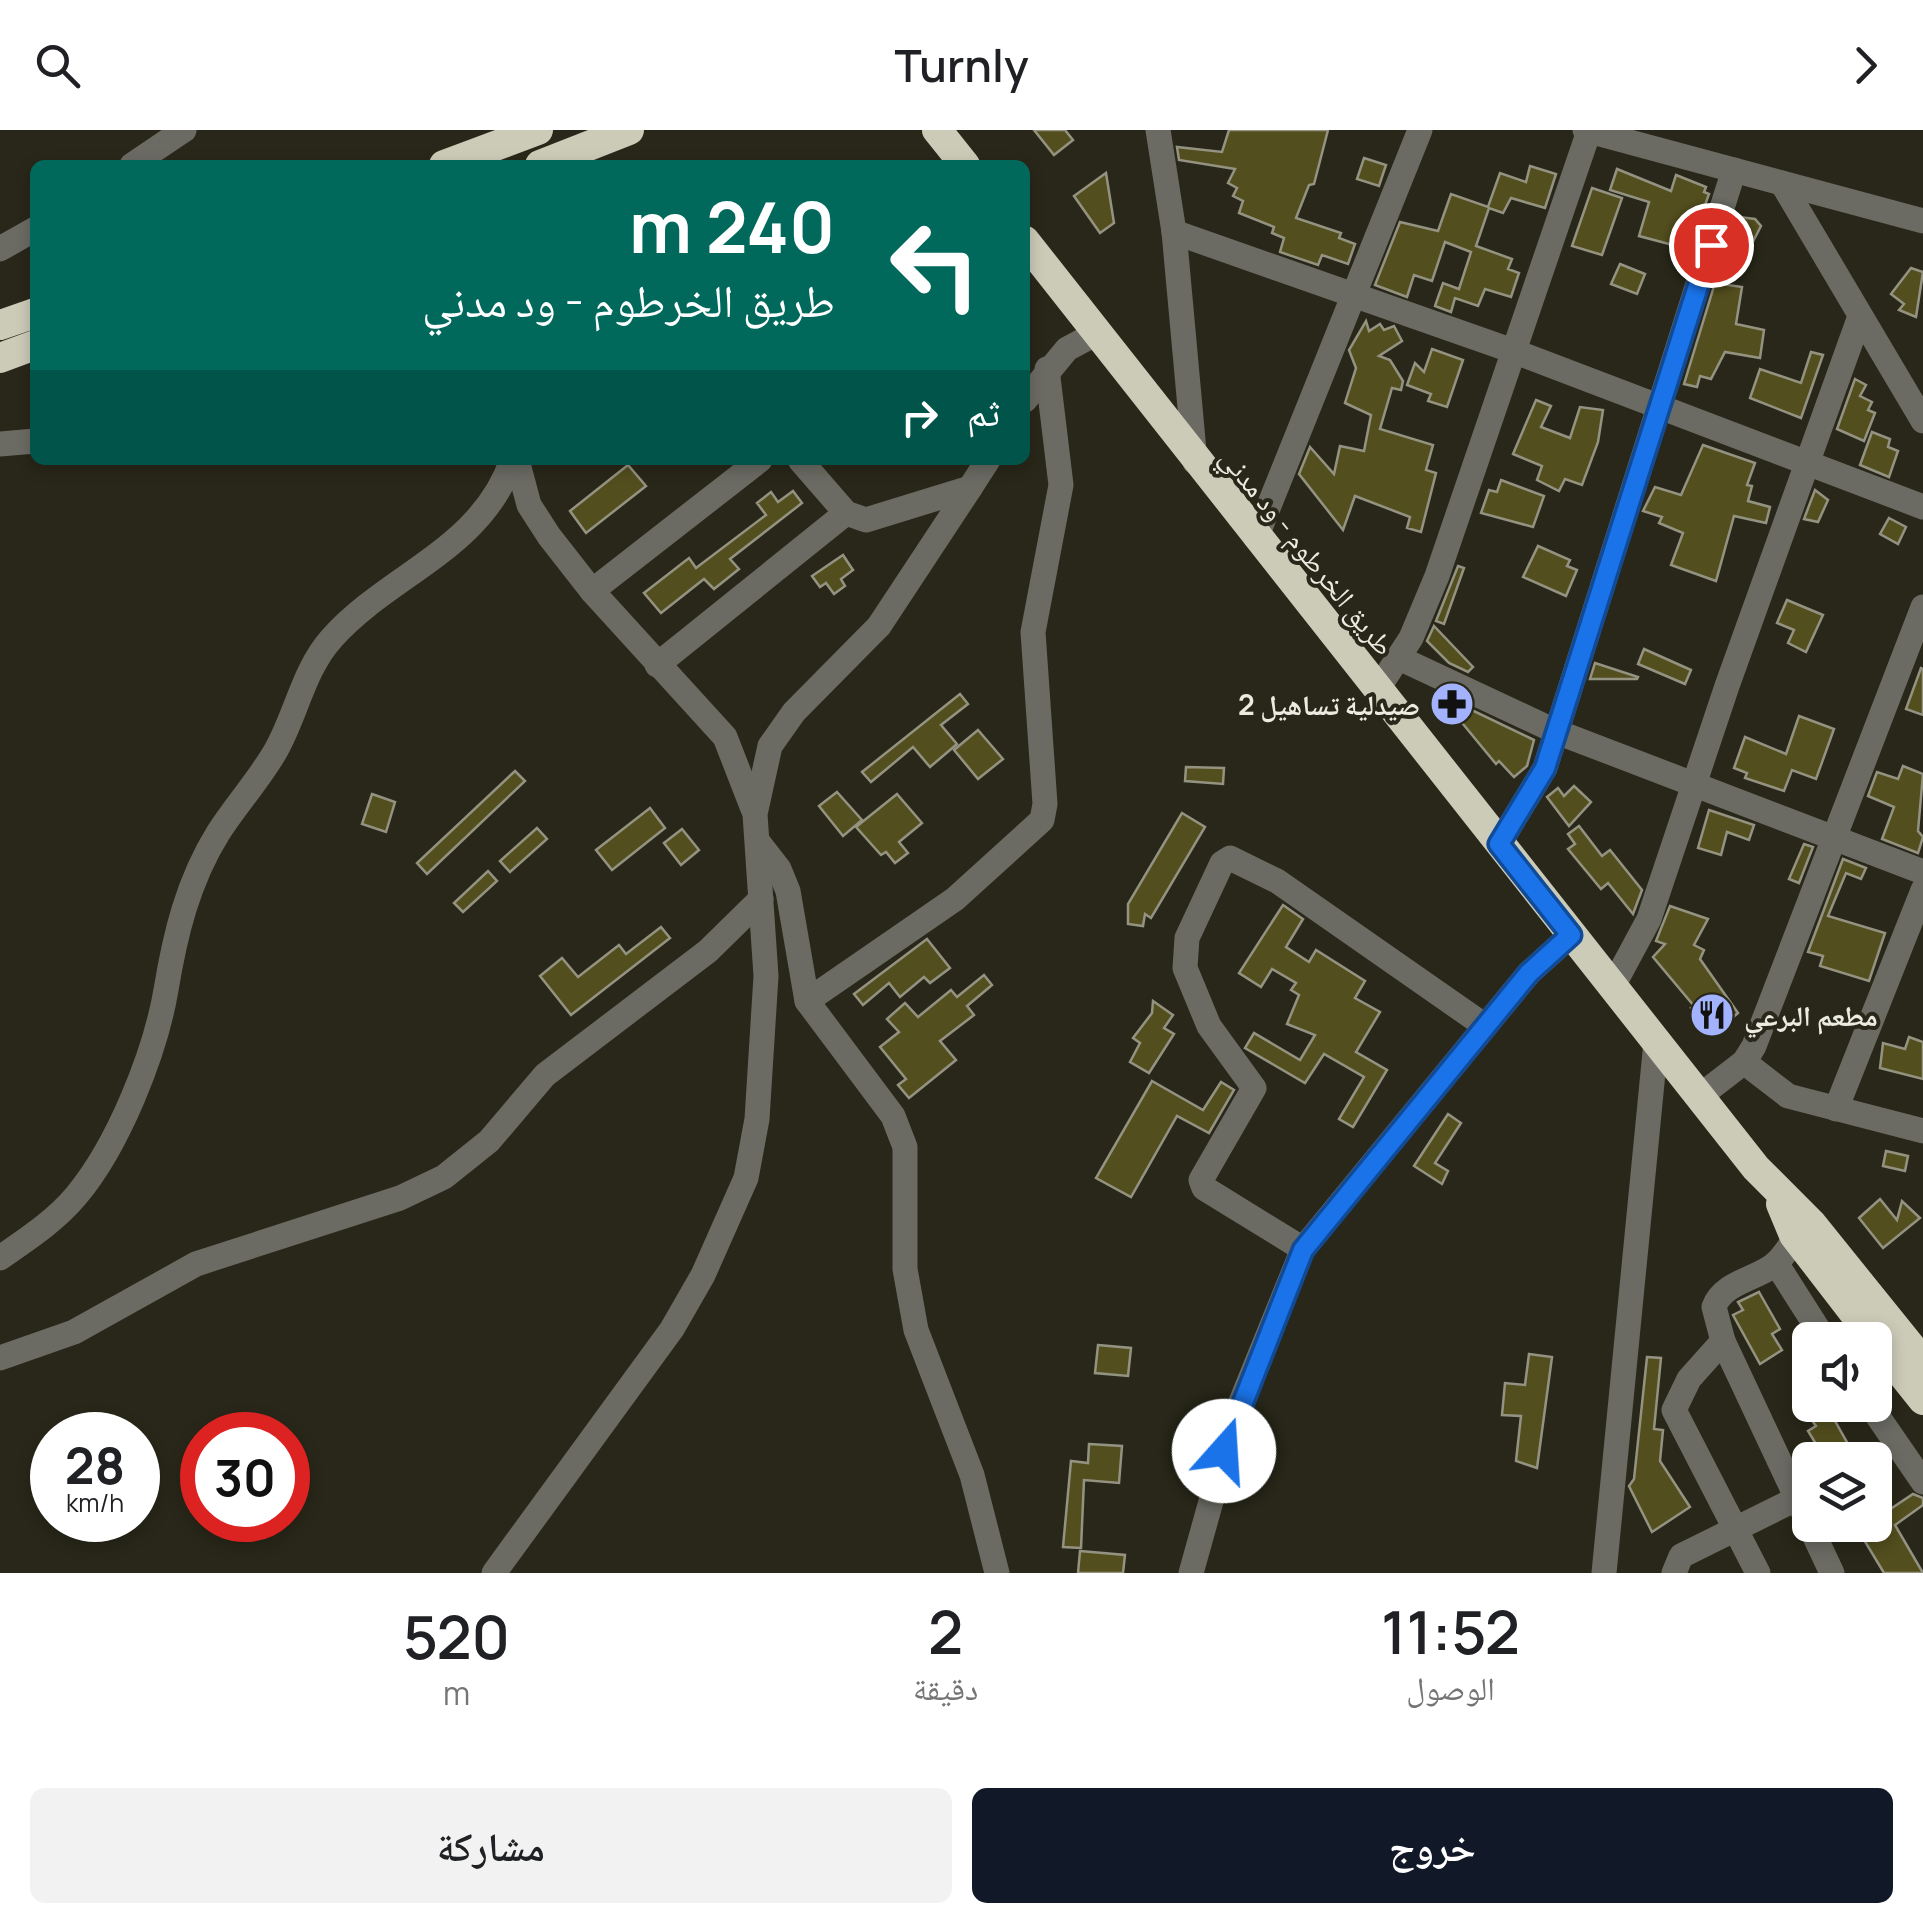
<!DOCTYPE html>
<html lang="ar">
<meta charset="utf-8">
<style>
:root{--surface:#fff;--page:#f2f2f2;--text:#202124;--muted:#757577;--accent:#111827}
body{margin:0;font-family:Manrope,"Noto Naskh Arabic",sans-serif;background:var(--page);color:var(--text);direction:rtl;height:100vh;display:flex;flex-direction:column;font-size:38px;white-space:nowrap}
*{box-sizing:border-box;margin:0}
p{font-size:32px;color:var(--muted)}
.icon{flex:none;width:55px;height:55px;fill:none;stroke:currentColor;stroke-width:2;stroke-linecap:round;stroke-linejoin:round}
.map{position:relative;height:1443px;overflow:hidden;direction:ltr}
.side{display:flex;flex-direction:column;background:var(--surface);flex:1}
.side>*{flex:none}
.hud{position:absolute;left:30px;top:30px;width:1000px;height:305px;border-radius:15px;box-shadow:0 5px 15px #0003;direction:rtl;background:#00695c;color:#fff;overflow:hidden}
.fabs{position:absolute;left:1792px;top:1192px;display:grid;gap:20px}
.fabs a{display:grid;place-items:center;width:100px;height:100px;border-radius:15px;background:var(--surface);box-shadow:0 5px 15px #0003;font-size:50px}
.speed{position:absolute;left:30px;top:1282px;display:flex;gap:20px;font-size:50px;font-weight:700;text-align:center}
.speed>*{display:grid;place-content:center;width:130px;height:130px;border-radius:50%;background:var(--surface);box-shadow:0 5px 15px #0003;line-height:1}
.speed small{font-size:25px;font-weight:400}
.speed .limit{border:15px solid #d22;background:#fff;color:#111}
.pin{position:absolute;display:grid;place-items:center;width:85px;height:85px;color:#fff;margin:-42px;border:5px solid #fff;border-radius:50%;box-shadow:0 2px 10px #0007}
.me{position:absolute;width:110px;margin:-55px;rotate:19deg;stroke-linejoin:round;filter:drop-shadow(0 0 8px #0008)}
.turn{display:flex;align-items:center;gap:35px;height:210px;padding:0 30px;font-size:45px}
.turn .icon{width:130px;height:130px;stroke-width:2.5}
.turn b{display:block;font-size:70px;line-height:85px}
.then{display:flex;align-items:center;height:95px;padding:0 30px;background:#0003;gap:20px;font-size:38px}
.eta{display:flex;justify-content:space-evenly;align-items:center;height:170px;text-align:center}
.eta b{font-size:60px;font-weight:600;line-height:70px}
.button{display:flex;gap:20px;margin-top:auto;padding:20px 30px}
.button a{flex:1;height:115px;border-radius:15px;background:var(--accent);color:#fff;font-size:40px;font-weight:600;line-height:115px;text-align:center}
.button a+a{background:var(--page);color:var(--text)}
header{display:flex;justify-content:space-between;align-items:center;height:130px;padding:0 30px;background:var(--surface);font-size:45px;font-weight:600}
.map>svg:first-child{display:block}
</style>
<header><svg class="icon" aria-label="forward" viewBox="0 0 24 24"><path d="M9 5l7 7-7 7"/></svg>Turnly<svg class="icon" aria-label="search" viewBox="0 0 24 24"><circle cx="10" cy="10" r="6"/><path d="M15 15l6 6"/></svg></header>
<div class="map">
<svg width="1923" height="1443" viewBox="0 0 1923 1443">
<rect width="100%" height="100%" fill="#282719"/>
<g fill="#534e1e" stroke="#949382" stroke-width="2.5">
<path d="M 1034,0 L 1065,0 L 1073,10 L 1054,25 Z"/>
<path d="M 1229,0 L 1328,0 L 1314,54 L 1309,55 L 1296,88 L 1341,103 L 1339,108 L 1355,114 L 1348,134 L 1322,125 L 1318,135 L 1280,122 L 1284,108 L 1272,103 L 1274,97 L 1239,83 L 1243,71 L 1233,66 L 1237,58 L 1228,53 L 1235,39 L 1179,30 L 1177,17 L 1222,22 Z"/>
<path d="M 1364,28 L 1386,35 L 1379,56 L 1357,49 Z"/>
<path d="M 1530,36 L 1556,44 L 1545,78 L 1511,68 L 1503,83 L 1489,78 L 1476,116 L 1512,129 L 1508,139 L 1519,143 L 1511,167 L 1485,159 L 1478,176 L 1455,168 L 1451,182 L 1435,176 L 1443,153 L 1459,159 L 1471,122 L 1445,112 L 1432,151 L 1414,145 L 1407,167 L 1375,155 L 1400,92 L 1438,101 L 1451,64 L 1488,77 L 1500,43 L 1526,52 Z"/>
<path d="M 1617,39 L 1671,61 L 1676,45 L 1706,57 L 1704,62 L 1709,64 L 1692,112 L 1686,110 L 1684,118 L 1639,106 L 1649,72 L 1610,60 Z"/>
<path d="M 1106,43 L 1114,93 L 1100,103 L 1074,66 Z"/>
<path d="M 1592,58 L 1622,68 L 1602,125 L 1572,116 Z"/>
<path d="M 1739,87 L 1755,89 L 1761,96 L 1745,127 L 1732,125 Z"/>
<path d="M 1620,134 L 1645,144 L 1637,164 L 1611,154 Z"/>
<path d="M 1911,138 L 1923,142 L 1916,187 L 1899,180 L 1904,174 L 1891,164 Z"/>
<path d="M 1715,153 L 1742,157 L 1736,194 L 1764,200 L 1760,228 L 1725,222 L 1711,249 L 1700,246 L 1697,257 L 1684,254 Z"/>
<path d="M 1366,191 L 1369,201 L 1380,194 L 1384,200 L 1394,196 L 1402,211 L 1379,226 L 1390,230 L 1403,251 L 1401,260 L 1392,258 L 1380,299 L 1433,315 L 1426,340 L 1436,343 L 1421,402 L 1407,398 L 1410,387 L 1355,366 L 1343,400 L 1299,344 L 1310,317 L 1334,344 L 1340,316 L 1364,321 L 1371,285 L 1345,273 L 1356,238 L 1349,220 Z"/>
<path d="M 1432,219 L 1463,230 L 1447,277 L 1428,271 L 1431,264 L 1407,255 L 1415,233 L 1424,242 Z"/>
<path d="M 1811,222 L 1823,225 L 1801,288 L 1750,268 L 1760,239 L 1801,253 Z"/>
<path d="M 1855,249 L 1866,255 L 1860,266 L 1872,272 L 1868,280 L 1875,283 L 1864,311 L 1837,299 Z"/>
<path d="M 1536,270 L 1551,276 L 1541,297 L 1570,308 L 1580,277 L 1603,280 L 1598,312 L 1582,355 L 1565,349 L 1559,361 L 1537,350 L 1542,336 L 1513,324 Z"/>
<path d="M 1872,302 L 1890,309 L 1888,317 L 1898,321 L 1889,347 L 1860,335 Z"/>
<path d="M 1703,315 L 1755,333 L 1747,355 L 1752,356 L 1748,371 L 1770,377 L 1766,393 L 1734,386 L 1716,451 L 1671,435 L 1683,403 L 1659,393 L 1662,387 L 1643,381 L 1655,357 L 1681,365 Z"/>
<path d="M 628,335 L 646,356 L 586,403 L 570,381 Z"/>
<path d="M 1501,350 L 1544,366 L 1533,397 L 1481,383 L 1489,360 L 1497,362 Z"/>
<path d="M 1815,360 L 1828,370 L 1818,392 L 1804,389 Z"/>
<path d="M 793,361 L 802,373 L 730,429 L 739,439 L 714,459 L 704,449 L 661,483 L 644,463 L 689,428 L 696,438 L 766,385 L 757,373 L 771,362 L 778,372 Z"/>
<path d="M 1889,388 L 1906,397 L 1898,414 L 1880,404 Z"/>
<path d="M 1538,416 L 1570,430 L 1567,436 L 1577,440 L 1566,466 L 1523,447 Z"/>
<path d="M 843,425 L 853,440 L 841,449 L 845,456 L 834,464 L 826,453 L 820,457 L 812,446 Z"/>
<path d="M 1458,436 L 1464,438 L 1444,494 L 1436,491 Z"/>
<path d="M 1787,470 L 1823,485 L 1806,522 L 1788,513 L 1794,500 L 1777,493 Z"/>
<path d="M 1434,496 L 1473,537 L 1468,542 L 1449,533 L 1427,511 Z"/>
<path d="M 1644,519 L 1691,540 L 1685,554 L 1638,534 Z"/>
<path d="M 1595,533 L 1638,547 L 1637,549 L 1590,549 Z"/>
<path d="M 1921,538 L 1923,539 L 1923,585 L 1906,579 Z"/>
<path d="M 960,564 L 968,574 L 941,595 L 957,614 L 930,637 L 913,617 L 871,652 L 862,642 Z"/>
<path d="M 1455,572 L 1534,610 L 1527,636 L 1514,647 L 1499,631 L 1496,634 L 1449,577 Z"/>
<path d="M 1799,586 L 1834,599 L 1816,649 L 1792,640 L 1784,661 L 1745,648 L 1747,643 L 1734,638 L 1745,607 L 1786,624 Z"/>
<path d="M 978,600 L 1003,629 L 978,649 L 954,620 Z"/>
<path d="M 1903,636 L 1923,644 L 1918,701 L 1923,707 L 1918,723 L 1882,709 L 1894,677 L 1868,666 L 1877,642 L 1898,649 Z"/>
<path d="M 1186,637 L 1224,638 L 1223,654 L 1185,651 Z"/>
<path d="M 515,641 L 525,651 L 427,744 L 417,733 Z"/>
<path d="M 1574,656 L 1591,672 L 1569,696 L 1547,667 L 1558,658 L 1564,666 Z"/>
<path d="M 837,662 L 862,690 L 843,706 L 819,676 Z"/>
<path d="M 372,664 L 395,672 L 386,702 L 362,694 Z"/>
<path d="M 897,664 L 922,693 L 899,712 L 908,723 L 895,733 L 886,722 L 881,725 L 856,697 Z"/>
<path d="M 650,678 L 665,698 L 612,740 L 596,720 Z"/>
<path d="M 1709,680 L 1754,695 L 1749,710 L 1727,702 L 1721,725 L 1698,718 Z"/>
<path d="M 1182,683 L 1205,697 L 1151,788 L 1145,784 L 1143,796 L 1128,794 L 1128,774 Z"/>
<path d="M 1579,696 L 1602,726 L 1610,720 L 1642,760 L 1633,784 L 1608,753 L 1601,759 L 1568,719 L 1575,714 L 1568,704 Z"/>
<path d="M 537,698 L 547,709 L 510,742 L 500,731 Z"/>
<path d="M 682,699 L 699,720 L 681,735 L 664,713 Z"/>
<path d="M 1804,714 L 1813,717 L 1799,753 L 1789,749 Z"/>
<path d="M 1843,729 L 1866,738 L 1861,749 L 1846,743 L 1828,786 L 1885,803 L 1869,851 L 1820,836 L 1823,826 L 1808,822 Z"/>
<path d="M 488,741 L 497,751 L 463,782 L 454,773 Z"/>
<path d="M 1283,775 L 1303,789 L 1286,817 L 1309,832 L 1316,820 L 1365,851 L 1355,868 L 1380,882 L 1356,922 L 1387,940 L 1353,997 L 1339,989 L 1364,947 L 1324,924 L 1305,953 L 1245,918 L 1254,903 L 1300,930 L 1315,905 L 1287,894 L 1299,865 L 1291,860 L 1296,853 L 1272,839 L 1261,857 L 1239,843 Z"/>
<path d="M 1670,776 L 1708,789 L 1694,815 L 1704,820 L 1700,829 L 1738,883 L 1712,905 L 1691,878 L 1694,876 L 1653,827 L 1665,814 L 1656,811 Z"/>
<path d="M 661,797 L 670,808 L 571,885 L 540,846 L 562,828 L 578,847 L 619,815 L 626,824 Z"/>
<path d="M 927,809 L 950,838 L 930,853 L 924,847 L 900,867 L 889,853 L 863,875 L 854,864 Z"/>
<path d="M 984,845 L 992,855 L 967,876 L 974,885 L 940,911 L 956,930 L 909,968 L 898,955 L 906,949 L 880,917 L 899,902 L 887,889 L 905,873 L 918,887 L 951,860 L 957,867 Z"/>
<path d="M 1153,871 L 1173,885 L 1164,898 L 1174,904 L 1149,943 L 1130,932 L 1140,913 L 1133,908 L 1152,883 Z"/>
<path d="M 1909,907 L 1923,912 L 1923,949 L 1880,938 L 1883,913 L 1905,919 Z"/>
<path d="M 1152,951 L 1203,980 L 1221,952 L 1234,960 L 1209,1003 L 1177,986 L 1131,1067 L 1096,1048 Z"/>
<path d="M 1448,984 L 1461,993 L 1435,1033 L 1448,1041 L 1442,1054 L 1414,1036 Z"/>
<path d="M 1886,1021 L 1908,1026 L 1905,1041 L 1883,1036 Z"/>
<path d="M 1880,1069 L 1897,1090 L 1902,1071 L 1920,1088 L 1883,1118 L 1859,1088 Z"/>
<path d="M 1759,1162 L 1780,1199 L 1772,1204 L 1782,1220 L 1760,1234 L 1733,1185 L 1743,1180 L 1738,1172 Z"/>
<path d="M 1098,1215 L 1131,1218 L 1128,1246 L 1095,1243 Z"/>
<path d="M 1529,1224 L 1552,1227 L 1537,1338 L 1516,1331 L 1521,1286 L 1502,1285 L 1505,1253 L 1525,1255 Z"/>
<path d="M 1647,1227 L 1661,1228 L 1654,1299 L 1663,1300 L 1660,1331 L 1690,1377 L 1652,1402 L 1629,1356 L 1634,1349 Z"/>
<path d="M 1801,1275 L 1826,1275 L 1857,1330 L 1810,1330 L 1810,1356 L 1796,1328 L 1816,1314 L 1808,1301 L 1816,1296 Z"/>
<path d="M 1089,1314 L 1122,1316 L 1119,1353 L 1084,1350 L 1081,1418 L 1063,1417 L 1071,1331 L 1088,1333 Z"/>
<path d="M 1875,1361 L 1886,1382 L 1913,1364 L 1923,1368 L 1923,1375 L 1895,1395 L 1923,1443 L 1884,1443 L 1855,1395 L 1875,1395 Z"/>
<path d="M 1080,1421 L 1125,1425 L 1123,1443 L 1078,1443 Z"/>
</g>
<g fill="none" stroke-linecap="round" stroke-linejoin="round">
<g stroke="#6b6b64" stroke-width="25">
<path d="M 1158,0 L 1174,102 L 1195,332"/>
<path d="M 1585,0 L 1923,91"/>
<path d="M 132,35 L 184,0"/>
<path d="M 1782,53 L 1923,291"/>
<path d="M 1174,102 L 1516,222 L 1923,377"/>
<path d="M 0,119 L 35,99"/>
<path d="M 1025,270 L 1067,219 L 1097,203"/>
<path d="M 0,314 L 35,311"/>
<path d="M 517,330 L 529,375 L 549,406 L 592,461 L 725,607 L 753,679"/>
<path d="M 800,330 L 846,383 L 866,390 L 970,358 L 988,330"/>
<path d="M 1256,408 L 1420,0"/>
<path d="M 592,461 L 760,330"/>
<path d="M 1399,528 L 1557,602 L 1923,742"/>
<path d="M 657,535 L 846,383"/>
<path d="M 1377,560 L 1411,508 L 1437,446 L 1589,1"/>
<path d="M 758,712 L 779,739 L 788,761 L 807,871 L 893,986 L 905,1017 L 905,1139 L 916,1200 L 972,1345 L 997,1443"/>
<path d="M 1499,714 L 1545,638 L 1734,40"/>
<path d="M 1613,856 L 1649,789 L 1727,556 L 1859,189"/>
<path d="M 807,871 L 955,769 L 1042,690 L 1045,674 L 1033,502 L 1061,355 L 1047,239"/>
<path d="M 1744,932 L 1788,966 L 1923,1001"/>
<path d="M 1700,966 L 1744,932 L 1754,916 L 1923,477"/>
<path d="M 1836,979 L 1923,760"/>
<path d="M 1807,1096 C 1793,1107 1788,1123 1775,1134 C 1757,1149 1723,1152 1714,1177 L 1723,1211 L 1832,1443"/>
<path d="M 1303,1119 L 1204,1058 L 1201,1050 L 1254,958 L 1209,896 L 1185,838 L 1187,808 L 1222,733 L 1230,728 L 1277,751 L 1485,896"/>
<path d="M 0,1128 C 27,1109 54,1092 76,1066 C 118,1016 155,924 166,860 C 175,805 188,751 218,703 C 236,675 258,651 275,622 C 296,586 303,540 332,508 C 389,444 482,419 512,330"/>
<path d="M 1776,1133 L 1825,1210"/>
<path d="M 1723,1211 L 1689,1249 L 1674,1280 L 1758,1443"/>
<path d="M 0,1228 L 74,1202 L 196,1134 L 400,1068 L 444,1047 L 489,1011 L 545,945 L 708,821 L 761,769"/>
<path d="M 1870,1275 L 1923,1352"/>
<path d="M 494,1443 L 672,1199 L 703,1145 L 746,1048 L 757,989 L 766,846 L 755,684 L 770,616 L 794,582 L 879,496 L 970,358"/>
<path d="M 1191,1443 L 1234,1289 L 1303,1119 L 1529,843 L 1571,805"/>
<path d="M 1604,1443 L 1656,912"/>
<path d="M 1674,1443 L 1681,1426 L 1796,1369"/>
</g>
<g stroke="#cccbb8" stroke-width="30">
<path d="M 937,0 L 965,35"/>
<path d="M 444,35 L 538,0"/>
<path d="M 540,35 L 629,0"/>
<path d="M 1025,111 L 1756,1038 L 1811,1093 L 1923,1232"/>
<path d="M 0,195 L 35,183"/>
<path d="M 0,228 L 35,215"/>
<path d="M 1781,1074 L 1794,1105 L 1875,1210"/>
<path d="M 1875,1210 L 1923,1270"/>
</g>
</g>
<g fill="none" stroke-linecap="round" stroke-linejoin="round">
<defs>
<path id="route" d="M 1224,1321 L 1303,1120 L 1529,843 L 1571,805 L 1499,714 L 1545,638 L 1711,115"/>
</defs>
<use href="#route" stroke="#114b97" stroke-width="25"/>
<use href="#route" stroke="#1a73e8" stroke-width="18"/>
</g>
<defs>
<symbol id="pharmacy-disc" viewBox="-11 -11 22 22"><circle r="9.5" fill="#a3b2fd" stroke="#282719"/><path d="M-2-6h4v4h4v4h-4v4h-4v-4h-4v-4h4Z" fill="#111"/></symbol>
<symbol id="restaurant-disc" viewBox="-11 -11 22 22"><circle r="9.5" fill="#a3b2fd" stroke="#282719"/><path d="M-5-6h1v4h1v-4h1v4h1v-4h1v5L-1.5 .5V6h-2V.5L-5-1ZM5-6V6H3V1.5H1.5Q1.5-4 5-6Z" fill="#111"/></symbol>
</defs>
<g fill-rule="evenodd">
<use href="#pharmacy-disc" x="1427" y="549" width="50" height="50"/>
<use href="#restaurant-disc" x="1687" y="860" width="50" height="50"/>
</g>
<g text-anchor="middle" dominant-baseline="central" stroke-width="8" stroke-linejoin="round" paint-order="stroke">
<g font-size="28" fill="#ebebe1" stroke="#282719">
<text transform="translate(1308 421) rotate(51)">طريق الخرطوم - ود مدني</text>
</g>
<g font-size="28" font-weight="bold" fill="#ebebe1" stroke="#282719" text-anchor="end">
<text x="1420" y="574">صيدلية تساهيل 2</text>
<text x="1744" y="885" text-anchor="start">مطعم البرعي</text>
</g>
</g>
</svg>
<div class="fabs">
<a><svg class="icon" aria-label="sound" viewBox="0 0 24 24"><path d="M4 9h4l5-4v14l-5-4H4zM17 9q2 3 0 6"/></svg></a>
<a><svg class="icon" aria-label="layers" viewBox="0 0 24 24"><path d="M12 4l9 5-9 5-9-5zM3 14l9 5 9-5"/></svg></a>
</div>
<div class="speed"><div>28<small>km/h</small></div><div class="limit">30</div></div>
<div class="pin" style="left:1711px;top:115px;background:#d93025"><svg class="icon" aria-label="arrive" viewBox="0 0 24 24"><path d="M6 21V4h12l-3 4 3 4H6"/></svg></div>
<svg class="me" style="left:1224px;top:1321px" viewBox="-20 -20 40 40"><circle r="19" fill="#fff"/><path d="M0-13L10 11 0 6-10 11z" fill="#1a73e8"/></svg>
<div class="hud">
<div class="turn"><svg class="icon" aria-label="left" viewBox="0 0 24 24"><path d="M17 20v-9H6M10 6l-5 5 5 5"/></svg><div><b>240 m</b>طريق الخرطوم - ود مدني</div></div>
<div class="then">ثم<svg class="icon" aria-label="right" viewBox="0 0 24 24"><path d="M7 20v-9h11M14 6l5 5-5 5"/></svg></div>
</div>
</div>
<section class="side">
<div class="eta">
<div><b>11:52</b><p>الوصول</p></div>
<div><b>2</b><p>دقيقة</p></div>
<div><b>520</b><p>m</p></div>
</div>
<div class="button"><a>خروج</a><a>مشاركة</a></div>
</section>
